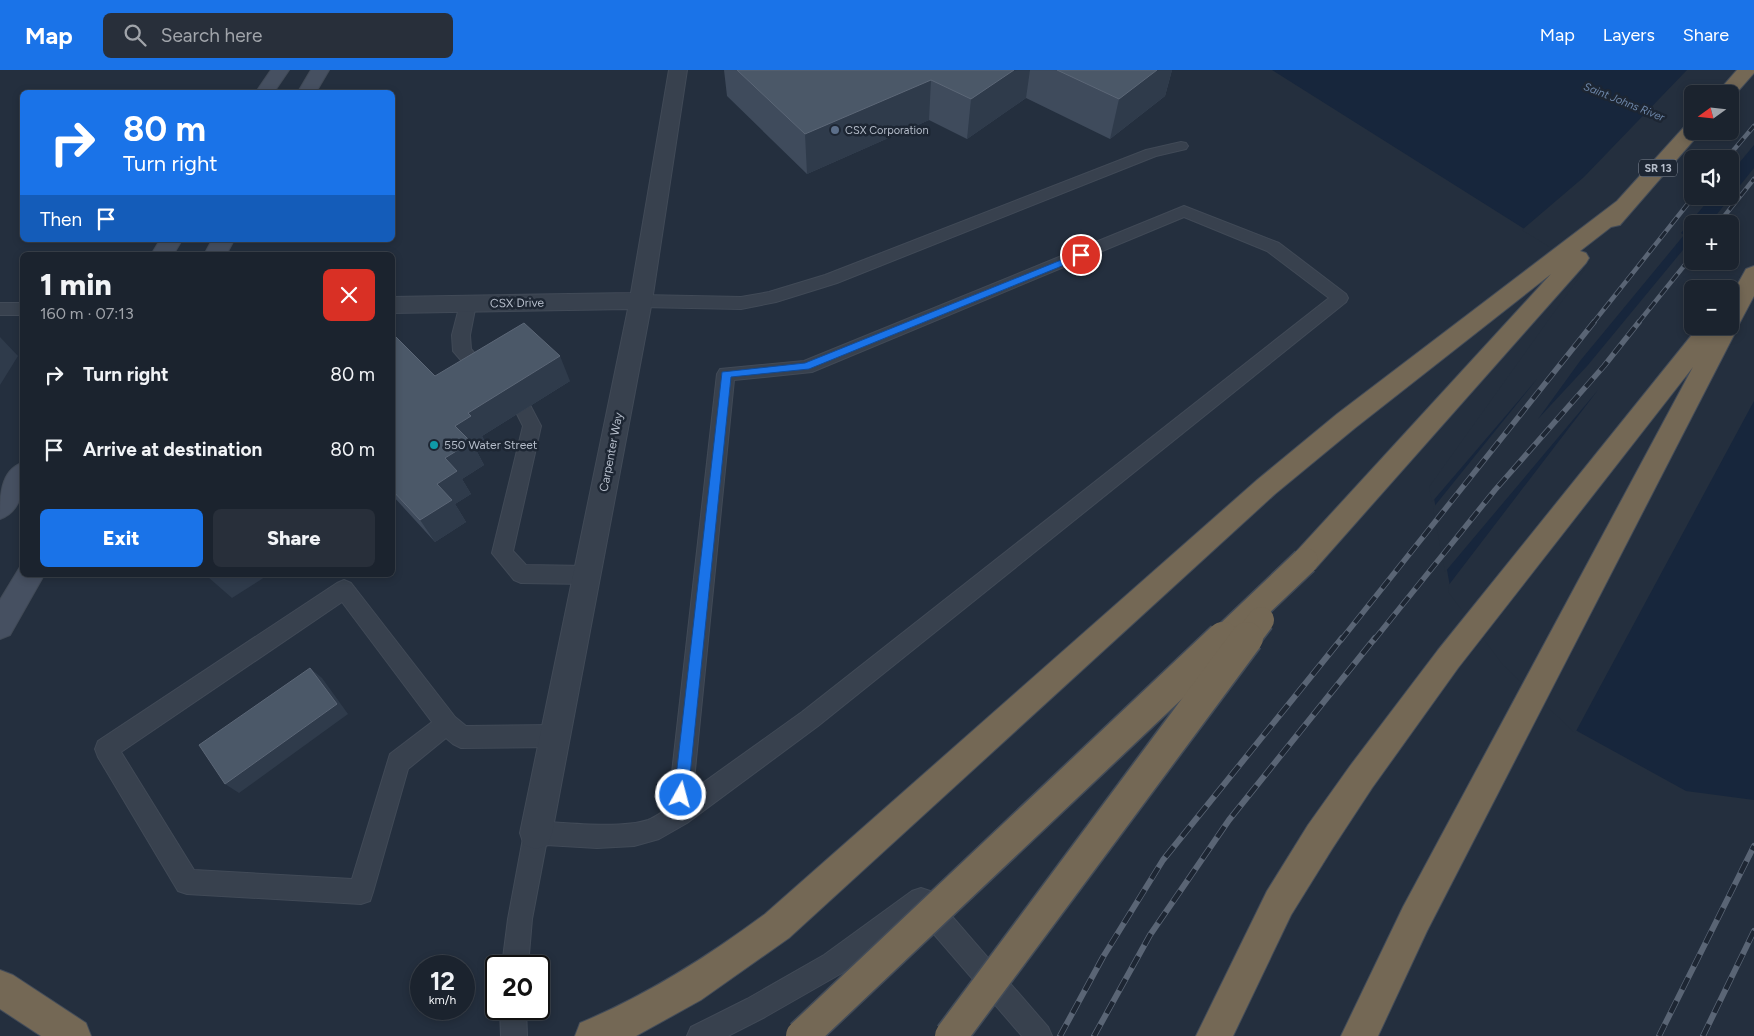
<!DOCTYPE html>
<meta charset="utf-8">
<style>
:root{--surface:#1b232e;--page:#282f3a;--text:#f1f3f6;--muted:#a0a4aa;--line:#39404a;--accent:#1a73e8}
body{margin:0;font-family:Figtree,sans-serif;background:var(--page);color:var(--text);height:100vh;display:flex;flex-direction:column;font-size:19px;white-space:nowrap}
*{box-sizing:border-box;margin:0}
p{font-size:16px;color:var(--muted)}
.icon{flex:none;width:28px;height:28px;fill:none;stroke:currentColor;stroke-width:2;stroke-linecap:round;stroke-linejoin:round}
.map{position:relative;flex:1;overflow:hidden}
.side{position:absolute;left:20px;top:182px;width:375px;height:325px;display:flex;flex-direction:column;background:var(--surface);border-radius:8px;box-shadow:0 2px 8px #0003,0 0 0 1px var(--line)}
.side>*{flex:none}
.guide{position:absolute;left:20px;top:20px;width:375px;height:152px;border-radius:8px;box-shadow:0 2px 8px #0003,0 0 0 1px var(--line);background:#1a73e8;color:#fff;overflow:hidden}
.needle{width:32px;rotate:255deg}
.fabs{position:absolute;left:1684px;top:15px;display:grid;gap:10px}
.fabs a{display:grid;place-items:center;width:55px;height:55px;border-radius:8px;background:var(--surface);box-shadow:0 2px 8px #0003,0 0 0 1px var(--line);font-size:25px}
.speed{position:absolute;left:410px;top:885px;display:flex;gap:10px;font-size:25px;font-weight:700;text-align:center}
.speed>*{display:grid;place-content:center;width:65px;height:65px;border-radius:50%;background:var(--surface);box-shadow:0 2px 8px #0003,0 0 0 1px var(--line);line-height:1}
.speed small{font-size:12px;font-weight:400}
.speed .limit{border:2px solid #111;border-radius:8px;background:#fff;color:#111}
.pin{position:absolute;display:grid;place-items:center;width:42px;height:42px;color:#fff;margin:-21px;border:2px solid #fff;border-radius:50%;box-shadow:0 1px 5px #0007}
.me{position:absolute;width:55px;margin:-28px;rotate:7deg;stroke-linejoin:round;filter:drop-shadow(0 0 4px #0008)}
.turn{display:flex;align-items:center;gap:18px;height:105px;padding:0 20px;font-size:22px}
.turn .icon{width:65px;height:65px;stroke-width:2.5}
.turn b{display:block;font-size:35px;line-height:42px}
.then{display:flex;align-items:center;height:48px;padding:0 20px;background:#0003;gap:10px;font-size:19px}
.round{display:grid;place-items:center;flex:none;width:52px;height:52px;border-radius:8px;background:var(--page)}
.headline{display:flex;align-items:center;justify-content:space-between;height:85px;padding:0 20px}
h1{font-size:30px;font-weight:800;line-height:38px}
.action{display:flex;gap:10px;margin-top:auto;padding:10px 20px}
.action a{flex:1;height:58px;border-radius:8px;background:var(--accent);color:#fff;font-size:20px;font-weight:800;line-height:58px;text-align:center}
.action a+a{background:var(--page);color:var(--text)}
ul{padding:0;list-style:none}
li{display:flex;align-items:center;gap:15px;height:75px;padding:0 20px}
li div{flex:1}
li b{display:block;font-size:19px}
li em{font-style:normal}
header{display:flex;align-items:center;gap:30px;box-sizing:border-box;height:70px;padding:0 25px;background:var(--accent);color:#fff}
header strong{font-size:24px}
nav{display:flex;gap:28px;margin-inline-start:auto;font-size:18px}
.search{width:350px;height:45px;background:var(--page);display:flex;align-items:center;gap:12px;box-sizing:border-box;padding:0 18px;border-radius:8px;color:var(--muted);font-size:19px}
.map>svg:first-child{display:block}
</style>
<header>
<strong>Map</strong>
<div class="search"><svg class="icon" aria-label="search" viewBox="0 0 24 24"><circle cx="10" cy="10" r="6"/><path d="M15 15l6 6"/></svg>Search here</div>
<nav><a>Map</a><a>Layers</a><a>Share</a></nav>
</header>
<div class="map">
<svg width="1754" height="966" viewBox="0 0 1754 966">
<rect width="100%" height="100%" fill="#242f3e"/>
<path fill="#17263c" fill-rule="evenodd" d="M 1272,0 L 1754,0 L 1754,730 L 1686,721 L 1577,661 L 1505,593 L 1451,522 L 1432,417 L 1588,199 ZM 1692,24 L 1730,24 L 1730,61 L 1692,61 ZM 1692,89 L 1730,89 L 1730,126 L 1692,126 ZM 1692,154 L 1730,154 L 1730,191 L 1692,191 ZM 1692,219 L 1730,219 L 1730,256 L 1692,256 Z"/>
<path fill="#242f3e" fill-rule="evenodd" d="M 1687,0 L 1754,0 L 1754,75 L 1730,104 L 1730,89 L 1692,89 L 1692,126 L 1712,126 L 1681,163 L 1684,165 L 1580,291 L 1538,349 L 1588,295 L 1692,169 L 1692,191 L 1730,191 L 1730,154 L 1709,154 L 1754,98 L 1754,331 L 1575,663 L 1503,595 L 1449,523 L 1448,516 L 1598,320 L 1445,502 L 1433,438 L 1537,309 L 1432,432 L 1429,417 L 1585,199 L 1522,160 L 1584,107 ZM 1692,24 L 1730,24 L 1730,61 L 1692,61 ZM 1692,219 L 1730,219 L 1730,256 L 1692,256 Z"/>
<g fill="none" stroke-linecap="round" stroke-linejoin="round">
<defs>
<g id="lane">
<path d="M 1181,72 L 1186,73 L 1188,76 L 1186,79 L 1156,86 L 837,213 L 776,232 L 741,239 L 641,237 L 635,235 L 633,231 L 635,227 L 641,225 L 741,227 L 769,222 L 825,205 L 1146,80 Z"/>
<path d="M 1184,136 L 1279,173 L 1346,224 L 1348,228 L 1346,232 L 818,656 L 687,753 L 659,769 L 634,776 L 597,778 L 546,775 L 532,849 L 528,896 L 502,896 L 508,849 L 524,763 L 528,755 L 536,751 C 564,753 622,759 648,750 C 655,747 662,742 668,738 L 717,304 L 720,299 L 804,291 ZM 1184,147 L 1267,181 L 1329,228 L 802,642 L 693,720 L 734,310 L 812,302 Z"/>
<path d="M 468,228 L 474,230 L 476,234 L 470,265 L 471,279 L 494,306 L 491,311 L 485,312 L 479,311 L 453,281 L 452,265 L 460,234 L 462,230 Z"/>
<rect x="0" y="233" width="22" height="12"/>
<path d="M 524,333 L 530,335 L 541,356 L 513,481 L 526,495 L 587,496 L 594,499 L 597,505 L 594,511 L 587,514 L 521,513 L 514,510 L 492,483 L 523,356 L 515,340 L 518,335 Z"/>
<path d="M 344,510 L 351,513 L 455,647 L 466,656 L 555,655 L 563,659 L 566,666 L 563,673 L 555,677 L 461,678 L 453,674 L 446,668 L 408,699 L 373,822 L 370,831 L 361,834 L 187,824 L 178,821 L 98,687 L 95,679 L 98,671 L 337,513 ZM 342,532 L 432,652 L 390,684 L 352,809 L 194,800 L 121,682 Z"/>
<path d="M 921,818 L 930,821 L 1048,957 L 1052,966 L 1022,966 L 919,847 L 842,903 L 765,947 L 728,966 L 687,966 L 691,957 L 747,929 L 824,885 L 912,821 Z"/>
<path d="M 500,939 L 526,939 L 527,966 L 501,966 Z"/>
</g>
<path id="street" d="M 669,0 L 687,0 L 652,231 L 552,763 L 548,775 L 536,779 L 524,775 L 520,763 L 628,239 L 392,243 L 392,227 L 631,223 Z"/>
<g id="secondary">
<path d="M 271,0 L 289,0 L 274,22 L 256,22 Z"/>
<path d="M 311,0 L 329,0 L 316,22 L 298,22 Z"/>
<path d="M 160,170 L 182,170 L 173,185 L 151,185 Z"/>
<path d="M 212,170 L 234,170 L 226,185 L 204,185 Z"/>
<path d="M 22,393 C 25,413 23,441 0,449 C 0,427 0,401 22,393 Z"/>
<path d="M 22,496 L 22,505 L 44,505 L 10,565 L 0,569 L 0,530 L 20,497 Z"/>
</g>
<g id="highway">
<path d="M 1737,0 L 1754,0 L 1754,3 L 1732,28 L 1730,28 L 1730,24 L 1716,24 Z"/>
<path d="M 1692,54 L 1692,61 L 1701,61 L 1699,64 L 1620,155 L 1611,157 L 1580,181 L 1586,183 L 1589,188 L 1586,193 L 1315,499 L 1305,503 L 1295,499 L 1291,491 L 1295,483 L 1551,204 L 1355,358 L 1275,424 L 789,868 L 701,930 L 636,966 L 575,966 L 580,953 C 647,925 707,887 765,844 L 1257,410 L 1337,344 L 1617,131 L 1685,56 Z"/>
<path d="M 1754,196 L 1754,226 L 1738,256 L 1735,257 L 1737,259 L 1427,861 L 1378,966 L 1341,966 L 1403,837 L 1693,297 L 1458,598 L 1372,718 L 1332,779 L 1291,845 L 1233,966 L 1196,966 L 1267,821 L 1308,755 L 1350,696 L 1438,580 L 1699,256 L 1730,256 L 1730,228 L 1746,199 Z"/>
<path d="M 0,900 L 13,905 L 86,953 L 91,966 L 41,966 L 0,939 Z"/>
</g>
</defs>
<use href="#lane" stroke="#414a57" stroke-width="2"/>
<use href="#street" stroke="#414a57" stroke-width="2"/>
<use href="#secondary" stroke="#414a57" stroke-width="2"/>
<use href="#highway" stroke="#434c59" stroke-width="2"/>
<use href="#lane" fill="#38414e" fill-rule="evenodd"/>
<use href="#street" fill="#38414e" fill-rule="evenodd"/>
<use href="#secondary" fill="#465061" fill-rule="evenodd"/>
<use href="#highway" fill="#746855" fill-rule="evenodd"/>
<defs>
<g id="rail-far2">
<path d="M 1726,89 L 1754,56"/>
<path d="M 1718,154 L 1754,109"/>
<path d="M 1593,253 L 1694,126"/>
<path d="M 1638,253 L 1692,186"/>
</g>
<g id="rail-far1">
<path d="M 1341,570 L 1594,252"/>
<path d="M 1374,570 L 1495,420 L 1604,296 L 1639,252"/>
</g>
<g id="rail">
<path d="M 1060,966 L 1103,887 L 1163,790 L 1342,568"/>
<path d="M 1094,966 L 1150,865 L 1229,750 L 1375,568"/>
<path d="M 1659,966 L 1754,776"/>
<path d="M 1703,966 L 1754,861"/>
</g>
</defs>
<use href="#rail-far2" stroke="#5a6575" stroke-width="4.5"/>
<use href="#rail-far1" stroke="#5a6575" stroke-width="5.5"/>
<use href="#rail" stroke="#5a6575" stroke-width="6"/>
<use href="#rail-far2" stroke="#1d2633" stroke-width="3" stroke-dasharray="9" stroke-linecap="butt"/>
<use href="#rail-far1" stroke="#1d2633" stroke-width="4" stroke-dasharray="11" stroke-linecap="butt"/>
<use href="#rail" stroke="#1d2633" stroke-width="4.5" stroke-dasharray="13" stroke-linecap="butt"/>
<defs>
<g id="highway-bridge-far1">
<path d="M 1222,570 L 1305,491"/>
<path d="M 1246,570 L 1261,550"/>
</g>
<g id="highway-bridge">
<path d="M 802,966 L 1223,568"/>
<path d="M 951,966 L 1247,568"/>
</g>
</defs>
<use href="#highway-bridge-far1" stroke="#434c59" stroke-width="29" stroke-linecap="butt"/>
<use href="#highway-bridge" stroke="#434c59" stroke-width="35" stroke-linecap="butt"/>
<use href="#highway-bridge-far1" stroke="#746855" stroke-width="26"/>
<use href="#highway-bridge" stroke="#746855" stroke-width="32"/>
</g>
<g fill="#3f4b5c">
<path d="M 724,0 L 1172,0 L 1165,26 L 1110,69 L 1026,28 L 967,69 L 929,50 L 807,104 L 727,26 Z"/>
<path d="M 392,263 L 435,306 L 570,311 L 482,366 L 484,370 L 474,376 L 484,395 L 462,409 L 471,424 L 455,434 L 466,452 L 435,472 L 393,426 L 392,426 Z"/>
</g>
<g fill="#2f3b4b">
<path d="M 1014,0 L 1030,0 L 1026,28 L 967,69 L 971,29 Z"/>
<path d="M 1157,0 L 1172,0 L 1165,26 L 1110,69 L 1119,29 Z"/>
<path d="M 931,10 L 929,50 L 807,104 L 805,64 Z"/>
<path d="M 0,267 L 18,286 L 0,315 Z"/>
<path d="M 560,286 L 570,311 L 482,366 L 484,370 L 474,376 L 484,395 L 462,409 L 471,424 L 455,434 L 466,452 L 435,472 L 420,450 L 437,414 L 455,356 L 468,343 Z"/>
<path d="M 211,505 L 268,505 L 232,528 L 208,507 Z"/>
<path d="M 310,598 L 322,608 L 348,644 L 239,723 L 225,714 Z"/>
</g>
<g fill="#4b5868" stroke="#5c6777">
<path d="M 737,0 L 1014,0 L 971,29 L 931,10 L 805,64 Z"/>
<path d="M 1057,0 L 1157,0 L 1119,29 Z"/>
<path d="M 524,253 L 560,286 L 468,343 L 471,346 L 455,356 L 471,372 L 445,388 L 457,401 L 437,414 L 452,430 L 420,450 L 392,420 L 392,263 L 435,306 Z"/>
<path d="M 310,598 L 337,634 L 225,714 L 199,675 Z"/>
</g>
<path fill="#1a73e8" stroke="#114b97" d="M 1081,182 L 1084,183 L 1084,187 L 809,299 L 731,307 L 688,725 L 686,730 L 681,732 L 676,730 L 674,725 L 722,302 L 805,293 Z"/>
<circle fill="#5c6f8a" stroke="#1d2633" stroke-width="2" cx="835" cy="60" r="5"/>
<circle fill="#0f9aa8" stroke="#1d2633" stroke-width="2" cx="434" cy="375" r="5"/>
<g text-anchor="middle" dominant-baseline="central" stroke-width="5" stroke-linejoin="round" paint-order="stroke">
<g font-size="11" font-style="italic" fill="#6d86a8" stroke="#1d2633">
<text transform="translate(1624 32) rotate(22)">Saint Johns River</text>
</g>
<g font-size="11" fill="#b4bcc9" stroke="#1d2633" text-anchor="start">
<text x="845" y="60">CSX Corporation</text>
</g>
<rect fill="#1d2633" stroke="#878f9c" stroke-width="1" x="1639" y="89.5" width="38" height="17" rx="4"/>
<g font-size="11" font-weight="bold" fill="#b4bcc9">
<text x="1658" y="98">SR 13</text>
</g>
<g font-size="12" fill="#b4bcc9" stroke="#1d2633">
<text transform="translate(517 233) rotate(-1)">CSX Drive</text>
<text transform="translate(611 382) rotate(-79)">Carpenter Way</text>
</g>
<g font-size="12" fill="#b4bcc9" stroke="#1d2633" text-anchor="start">
<text x="444" y="375">550 Water Street</text>
</g>
</g>
</svg>
<div class="fabs">
<a><svg class="needle" viewBox="-14 -14 28 28"><path d="M0-13l5 13h-10z" fill="#e53935"/><path d="M0 13l5-13h-10z" fill="#a0a4aa"/></svg></a>
<a><svg class="icon" aria-label="sound" viewBox="0 0 24 24"><path d="M4 9h4l5-4v14l-5-4H4zM17 9q2 3 0 6"/></svg></a>
<a>+</a>
<a>−</a>
</div>
<div class="speed"><div>12<small>km/h</small></div><div class="limit">20</div></div>
<div class="pin" style="left:1081px;top:185px;background:#d93025"><svg class="icon" aria-label="arrive" viewBox="0 0 24 24"><path d="M6 21V4h12l-3 4 3 4H6"/></svg></div>
<svg class="me" style="left:681px;top:725px" viewBox="-20 -20 40 40"><circle r="17" fill="#1a73e8" stroke="#fff" stroke-width="3"/><path d="M0-11L8 9 0 5-8 9z" fill="#fff"/></svg>
<div class="guide">
<div class="turn"><svg class="icon" aria-label="right" viewBox="0 0 24 24"><path d="M7 20v-9h11M14 6l5 5-5 5"/></svg><div><b>80 m</b>Turn right</div></div>
<div class="then">Then<svg class="icon" aria-label="arrive" viewBox="0 0 24 24"><path d="M6 21V4h12l-3 4 3 4H6"/></svg></div>
</div>
<section class="side">
<div class="headline"><div><h1>1 min</h1><p>160 m · 07:13</p></div><a class="round" style="background:#d93025;color:#fff"><svg class="icon" aria-label="close" viewBox="0 0 24 24"><path d="M6 6l12 12M18 6L6 18"/></svg></a></div>
<ul>
<li><svg class="icon" aria-label="right" viewBox="0 0 24 24"><path d="M7 20v-9h11M14 6l5 5-5 5"/></svg><div><b>Turn right</b></div><em>80 m</em></li>
<li><svg class="icon" aria-label="arrive" viewBox="0 0 24 24"><path d="M6 21V4h12l-3 4 3 4H6"/></svg><div><b>Arrive at destination</b></div><em>80 m</em></li>
</ul>
<div class="action"><a>Exit</a><a>Share</a></div>
</section>
</div>
